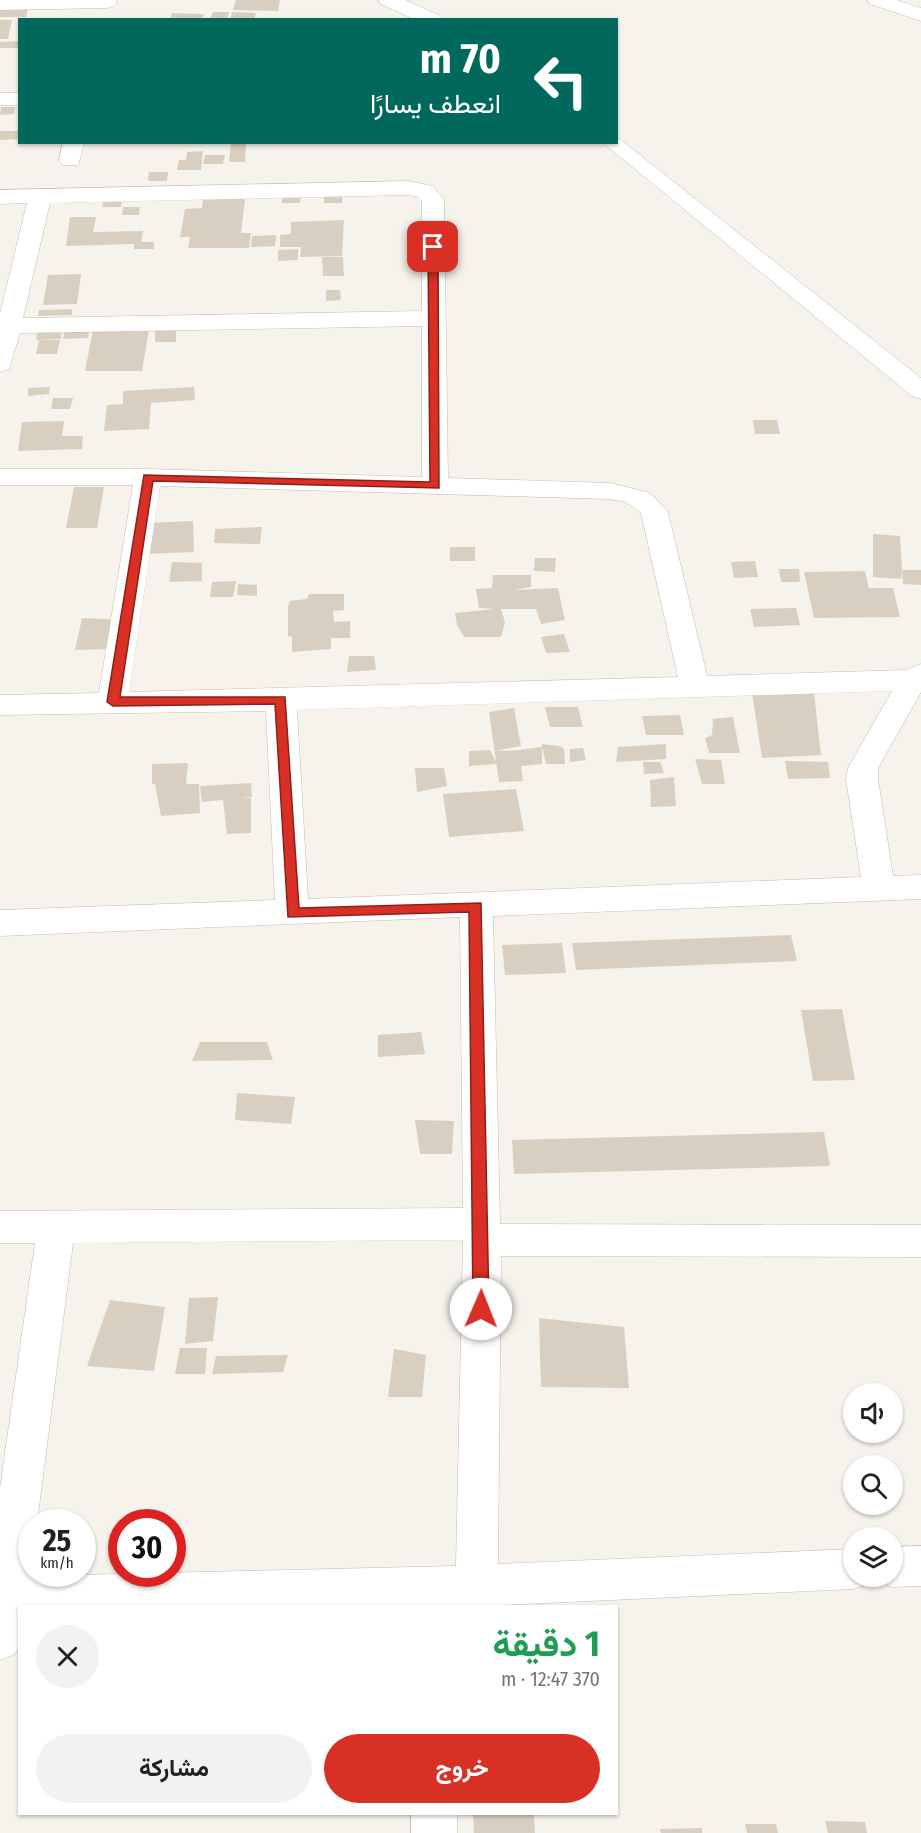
<!DOCTYPE html>
<html lang="ar">
<meta charset="utf-8">
<style>
:root{--surface:#fff;--page:#f2f2f2;--text:#202124;--muted:#757577;--accent:#d93025}
body{margin:0;font-family:"Fira Sans Condensed",Vazirmatn,sans-serif;background:var(--page);color:var(--text);direction:rtl;height:100vh;display:flex;flex-direction:column;font-size:22px;white-space:nowrap}
*{box-sizing:border-box;margin:0}
p{font-size:20px;color:var(--muted)}
.icon{flex:none;width:33px;height:33px;fill:none;stroke:currentColor;stroke-width:2;stroke-linecap:round;stroke-linejoin:round}
.map{position:relative;flex:1;overflow:hidden;direction:ltr}
.panel{position:absolute;left:18px;top:1605px;width:600px;height:210px;display:flex;flex-direction:column;background:var(--surface);border-radius:0px;box-shadow:0 2px 4px #0004;direction:rtl}
.panel>*{flex:none}
.banner{position:absolute;left:18px;top:18px;width:600px;height:126px;border-radius:0px;box-shadow:0 2px 4px #0004;direction:rtl;background:#00695c;color:#fff;overflow:hidden}
.fabs{position:absolute;left:843px;top:1383px;display:grid;gap:12px}
.fabs a{display:grid;place-items:center;width:60px;height:60px;border-radius:50%;background:var(--surface);box-shadow:0 2px 4px #0004;font-size:30px}
.speed{position:absolute;left:18px;top:1509px;display:flex;gap:12px;font-size:30px;font-weight:700;text-align:center}
.speed>*{display:grid;place-content:center;width:78px;height:78px;border-radius:50%;background:var(--surface);box-shadow:0 2px 4px #0004;line-height:1}
.speed small{font-size:15px;font-weight:400}
.speed .limit{border:9px solid #d22;background:#fff;color:#111}
.pin{position:absolute;display:grid;place-items:center;width:51px;height:51px;color:#fff;margin:-26px;border-radius:12px;box-shadow:0 3px 9px #0006}
.me{position:absolute;width:66px;margin:-33px;rotate:1deg;stroke-linejoin:round;filter:drop-shadow(0 0 4px #0008)}
.turn{display:flex;align-items:center;gap:21px;height:126px;padding:0 18px;font-size:27px}
.turn .icon{width:78px;height:78px;stroke-width:2.5}
.turn b{display:block;font-size:42px;line-height:51px}
.round{display:grid;place-items:center;flex:none;width:63px;height:63px;border-radius:32px;background:var(--page)}
.head{display:flex;align-items:center;justify-content:space-between;height:102px;padding:0 18px}
h1{font-size:36px;font-weight:700;line-height:45px;color:#1e9e55}
.primary-button{display:flex;gap:12px;margin-top:auto;padding:12px 18px}
.primary-button a{flex:1;height:69px;border-radius:36px;background:var(--accent);color:#fff;font-size:24px;font-weight:700;line-height:69px;text-align:center}
.primary-button a+a{background:var(--page);color:var(--text)}
.map>svg:first-child{display:block}
</style>
<div class="map">
<svg width="921" height="1833" viewBox="0 0 921 1833">
<rect width="100%" height="100%" fill="#f6f3ec"/>
<g fill="#d8cfc1">
<path d="M 236,0 L 280,0 L 278,11 L 233,10 Z"/>
<path d="M 0,9 L 28,9 L 26,17 L 0,17 Z"/>
<path d="M 213,12 L 229,12 L 227,20 L 210,19 Z"/>
<path d="M 232,12 L 256,13 L 254,20 L 230,20 Z"/>
<path d="M 172,13 L 204,14 L 202,20 L 170,20 Z"/>
<path d="M 0,20 L 12,20 L 8,39 L 0,39 Z"/>
<path d="M 20,41 L 19,48 L 0,48 L 0,42 Z"/>
<path d="M 1,107 L 15,107 L 14,114 L 0,115 Z"/>
<path d="M 0,131 L 20,131 L 20,139 L 0,140 Z"/>
<path d="M 231,142 L 246,142 L 245,162 L 229,162 Z"/>
<path d="M 203,151 L 201,170 L 177,170 L 179,160 L 186,160 L 187,152 Z"/>
<path d="M 205,155 L 225,155 L 223,164 L 203,164 Z"/>
<path d="M 149,172 L 168,172 L 167,181 L 148,181 Z"/>
<path d="M 301,196 L 300,203 L 282,203 L 282,197 Z"/>
<rect x="324" y="196" width="18" height="7"/>
<path d="M 203,199 L 245,199 L 241,233 L 251,233 L 249,248 L 188,248 L 190,237 L 180,237 L 185,209 L 202,208 Z"/>
<path d="M 103,202 L 122,202 L 121,207 L 102,207 Z"/>
<path d="M 123,207 L 140,207 L 139,215 L 122,215 Z"/>
<path d="M 70,217 L 96,217 L 93,232 L 143,231 L 141,242 L 154,242 L 154,249 L 134,249 L 134,244 L 66,246 Z"/>
<path d="M 344,220 L 342,256 L 300,257 L 301,247 L 280,247 L 280,235 L 291,234 L 291,222 Z"/>
<path d="M 276,235 L 275,246 L 251,247 L 252,236 Z"/>
<path d="M 298,249 L 298,260 L 278,261 L 278,250 Z"/>
<path d="M 322,257 L 343,257 L 344,276 L 323,276 Z"/>
<path d="M 81,274 L 77,304 L 43,305 L 48,275 Z"/>
<path d="M 326,290 L 340,290 L 341,300 L 326,301 Z"/>
<path d="M 72,309 L 72,315 L 38,316 L 39,310 Z"/>
<path d="M 90,326 L 88,338 L 63,339 L 65,327 Z"/>
<path d="M 62,327 L 61,339 L 36,340 L 38,328 Z"/>
<path d="M 93,330 L 149,330 L 142,371 L 85,371 Z"/>
<rect x="155" y="330" width="21" height="12"/>
<path d="M 39,340 L 60,340 L 57,354 L 36,354 Z"/>
<path d="M 50,387 L 49,394 L 28,396 L 28,388 Z"/>
<path d="M 194,387 L 195,400 L 151,403 L 149,429 L 104,431 L 107,405 L 123,404 L 123,391 Z"/>
<path d="M 53,398 L 73,398 L 70,409 L 51,409 Z"/>
<path d="M 753,420 L 777,420 L 780,434 L 755,434 Z"/>
<path d="M 64,421 L 62,436 L 83,436 L 82,449 L 18,451 L 22,422 Z"/>
<path d="M 74,487 L 104,487 L 97,528 L 66,528 Z"/>
<path d="M 193,521 L 194,552 L 146,554 L 146,523 Z"/>
<path d="M 262,527 L 260,544 L 214,543 L 215,529 Z"/>
<path d="M 873,534 L 900,536 L 902,570 L 921,570 L 921,585 L 903,584 L 902,570 L 901,579 L 873,577 Z"/>
<rect x="450" y="547" width="25" height="14"/>
<path d="M 535,558 L 556,558 L 555,572 L 534,571 Z"/>
<path d="M 755,561 L 758,577 L 734,578 L 731,562 Z"/>
<path d="M 172,562 L 202,563 L 202,581 L 169,582 Z"/>
<path d="M 779,569 L 799,569 L 800,582 L 781,582 Z"/>
<path d="M 865,571 L 869,588 L 893,588 L 900,617 L 814,618 L 804,572 Z"/>
<path d="M 493,575 L 531,575 L 531,587 L 514,590 L 558,588 L 565,620 L 541,624 L 536,609 L 501,609 L 505,622 L 501,637 L 464,637 L 457,625 L 455,613 L 495,609 L 479,608 L 476,589 L 492,588 Z"/>
<path d="M 236,581 L 233,597 L 210,597 L 212,582 Z"/>
<path d="M 238,584 L 257,585 L 257,596 L 237,595 Z"/>
<path d="M 309,594 L 344,594 L 344,610 L 333,611 L 334,622 L 350,621 L 350,638 L 331,638 L 331,649 L 292,652 L 292,637 L 288,636 L 288,607 L 290,601 L 307,599 Z"/>
<path d="M 796,608 L 800,625 L 754,627 L 750,609 Z"/>
<path d="M 82,618 L 125,620 L 116,649 L 75,650 Z"/>
<path d="M 564,634 L 570,652 L 546,653 L 541,637 Z"/>
<path d="M 349,656 L 374,656 L 376,670 L 347,672 Z"/>
<path d="M 752,693 L 814,693 L 821,755 L 762,758 Z"/>
<path d="M 545,707 L 578,707 L 583,727 L 550,727 Z"/>
<path d="M 514,708 L 521,746 L 495,751 L 519,750 L 542,747 L 542,744 L 560,746 L 564,749 L 565,764 L 546,764 L 542,747 L 542,764 L 521,766 L 523,781 L 499,782 L 489,712 Z"/>
<path d="M 680,715 L 684,735 L 646,735 L 642,716 Z"/>
<path d="M 733,717 L 740,753 L 709,753 L 705,738 L 712,735 L 713,719 Z"/>
<path d="M 666,744 L 666,759 L 616,762 L 618,747 Z"/>
<path d="M 583,748 L 586,760 L 570,762 L 570,749 Z"/>
<path d="M 490,750 L 497,764 L 469,766 L 469,751 Z"/>
<path d="M 695,759 L 721,760 L 725,784 L 702,784 Z"/>
<path d="M 785,761 L 828,762 L 830,778 L 788,779 Z"/>
<path d="M 643,762 L 660,762 L 664,773 L 644,774 Z"/>
<path d="M 188,763 L 186,784 L 199,784 L 200,813 L 161,816 L 155,784 L 152,784 L 152,764 Z"/>
<path d="M 415,768 L 444,768 L 447,786 L 417,792 Z"/>
<path d="M 674,777 L 676,806 L 651,807 L 650,780 Z"/>
<path d="M 251,783 L 252,797 L 241,798 L 251,798 L 251,833 L 227,834 L 223,800 L 202,802 L 200,786 Z"/>
<path d="M 516,789 L 524,831 L 449,837 L 443,794 Z"/>
<path d="M 791,935 L 797,961 L 576,970 L 572,943 Z"/>
<path d="M 562,943 L 566,973 L 505,975 L 502,945 Z"/>
<path d="M 842,1009 L 855,1080 L 813,1081 L 801,1010 Z"/>
<path d="M 421,1032 L 425,1054 L 378,1057 L 378,1035 Z"/>
<path d="M 200,1042 L 267,1042 L 273,1060 L 192,1061 Z"/>
<path d="M 237,1093 L 295,1097 L 291,1124 L 235,1120 Z"/>
<path d="M 415,1120 L 454,1121 L 452,1154 L 420,1154 Z"/>
<path d="M 824,1132 L 830,1166 L 514,1174 L 512,1140 Z"/>
<path d="M 218,1297 L 213,1341 L 185,1344 L 189,1298 Z"/>
<path d="M 110,1300 L 165,1307 L 154,1371 L 87,1366 Z"/>
<path d="M 539,1318 L 624,1327 L 629,1388 L 541,1387 Z"/>
<path d="M 180,1348 L 207,1348 L 205,1374 L 175,1374 Z"/>
<path d="M 394,1349 L 426,1355 L 422,1397 L 388,1397 Z"/>
<path d="M 288,1355 L 283,1372 L 212,1374 L 216,1356 Z"/>
<path d="M 473,1814 L 534,1814 L 535,1833 L 474,1833 Z"/>
<path d="M 825,1821 L 865,1822 L 867,1833 L 828,1833 Z"/>
<path d="M 745,1824 L 776,1824 L 778,1833 L 747,1833 Z"/>
<path d="M 702,1828 L 702,1833 L 661,1833 L 660,1829 Z"/>
</g>
<g fill="none" stroke-linecap="round" stroke-linejoin="round">
<defs>
<g id="street">
<path d="M 0,0 L 116,0 L 117,2 L 114,6 L 107,8 L 0,10 Z"/>
<path d="M 378,0 L 405,0 L 441,16 L 444,20 L 416,20 L 381,4 Z"/>
<path d="M 867,0 L 897,0 L 921,8 L 921,21 L 870,4 Z"/>
<rect x="0" y="93" width="20" height="12"/>
<path d="M 616,136 L 921,378 L 921,399 L 912,396 L 602,142 L 616,142 Z"/>
<path d="M 63,142 L 85,142 L 78,165 L 62,165 L 59,160 Z"/>
<path d="M 408,181 L 433,186 L 444,200 L 448,478 L 610,483 L 650,493 L 668,512 L 707,676 L 906,670 L 921,664 L 921,692 L 878,768 L 878,779 L 893,876 L 921,875 L 921,899 L 493,916 L 500,1224 L 921,1225 L 921,1257 L 501,1256 L 498,1564 L 854,1549 L 854,1576 L 872,1576 L 869,1583 L 854,1589 L 479,1606 L 20,1606 L 20,1644 L 15,1654 L 0,1660 L 0,1488 L 35,1243 L 0,1243 L 0,1211 L 463,1208 L 460,917 L 0,936 L 0,910 L 275,900 L 266,711 L 0,715 L 0,695 L 99,693 L 133,485 L 0,485 L 0,469 L 148,469 L 422,477 L 422,326 L 20,333 L 9,369 L 0,372 L 0,313 L 27,203 L 0,204 L 0,190 ZM 408,195 L 418,197 L 422,201 L 422,311 L 23,318 L 50,203 ZM 160,486 L 610,499 L 626,502 L 641,513 L 678,677 L 129,692 ZM 892,691 L 848,768 L 846,779 L 861,877 L 308,899 L 297,710 ZM 463,1240 L 456,1566 L 30,1576 L 32,1522 L 37,1522 L 73,1243 Z"/>
<path d="M 921,1546 L 921,1586 L 892,1587 L 877,1581 L 875,1576 L 892,1576 L 892,1547 Z"/>
<rect x="411" y="1814" width="46" height="19"/>
</g>
</defs>
<use href="#street" stroke="#c2bbae" stroke-width="1"/>
<use href="#street" fill="#fff" fill-rule="evenodd"/>
</g>
<path fill="#d93025" stroke="#8d1f18" stroke-width="1.5" d="M 433,244 L 438,247 L 439,488 L 153,481 L 120,697 L 285,697 L 299,908 L 481,903 L 489,1309 L 487,1314 L 481,1316 L 476,1314 L 473,1309 L 469,912 L 288,917 L 275,704 L 113,706 L 107,702 L 144,475 L 430,482 L 428,247 Z"/>
</svg>
<div class="fabs">
<a><svg class="icon" aria-label="sound" viewBox="0 0 24 24"><path d="M4 9h4l5-4v14l-5-4H4zM17 9q2 3 0 6"/></svg></a>
<a><svg class="icon" aria-label="search" viewBox="0 0 24 24"><circle cx="10" cy="10" r="6"/><path d="M15 15l6 6"/></svg></a>
<a><svg class="icon" aria-label="layers" viewBox="0 0 24 24"><path d="M12 4l9 5-9 5-9-5zM3 14l9 5 9-5"/></svg></a>
</div>
<div class="speed"><div>25<small>km/h</small></div><div class="limit">30</div></div>
<div class="pin" style="left:433px;top:247px;background:#d93025"><svg class="icon" aria-label="arrive" viewBox="0 0 24 24"><path d="M6 21V4h12l-3 4 3 4H6"/></svg></div>
<svg class="me" style="left:481px;top:1309px" viewBox="-20 -20 40 40"><circle r="19" fill="#fff"/><path d="M0-13L10 11 0 6-10 11z" fill="#d93025"/></svg>
<div class="banner">
<div class="turn"><svg class="icon" aria-label="left" viewBox="0 0 24 24"><path d="M17 20v-9H6M10 6l-5 5 5 5"/></svg><div><b>70 m</b>انعطف يسارًا</div></div>
</div>
<section class="panel">
<div class="head"><div><h1>1 دقيقة</h1><p>370 m · 12:47</p></div><a class="round"><svg class="icon" aria-label="close" viewBox="0 0 24 24"><path d="M6 6l12 12M18 6L6 18"/></svg></a></div>
<div class="primary-button"><a>خروج</a><a>مشاركة</a></div>
</section>
</div>
